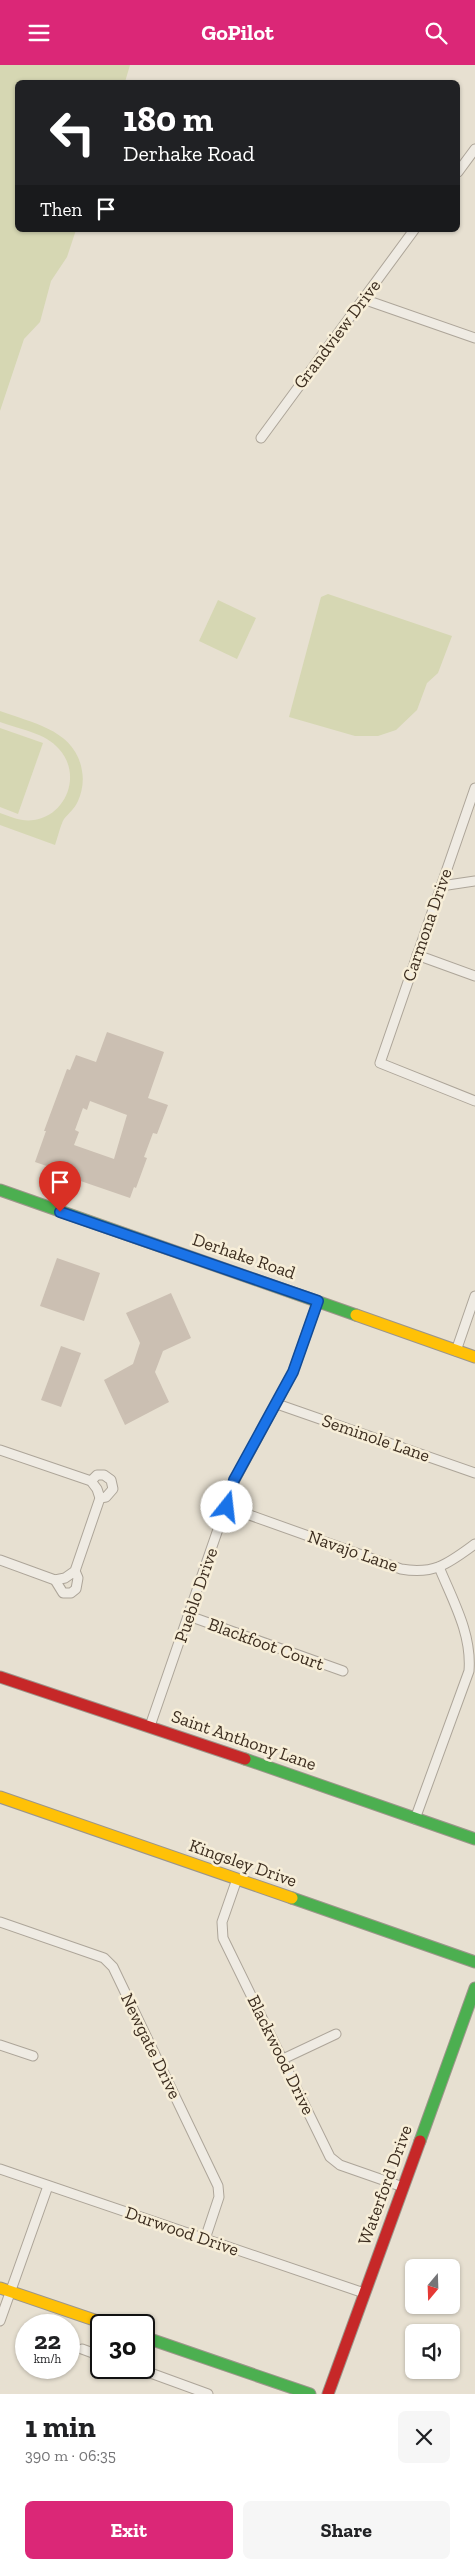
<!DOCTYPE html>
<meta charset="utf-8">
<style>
:root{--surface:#fff;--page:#f6f6f6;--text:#202124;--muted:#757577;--accent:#db2777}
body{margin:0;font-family:"Zilla Slab",serif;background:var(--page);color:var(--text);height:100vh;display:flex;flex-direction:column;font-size:19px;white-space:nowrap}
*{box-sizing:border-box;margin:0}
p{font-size:16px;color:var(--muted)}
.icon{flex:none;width:28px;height:28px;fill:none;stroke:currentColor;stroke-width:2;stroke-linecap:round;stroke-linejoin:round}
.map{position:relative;height:2329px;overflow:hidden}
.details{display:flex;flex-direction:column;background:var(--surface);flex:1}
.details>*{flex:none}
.hud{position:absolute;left:15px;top:15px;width:445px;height:152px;border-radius:8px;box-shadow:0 1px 4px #0004;background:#202124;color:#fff;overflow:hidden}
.needle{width:32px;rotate:199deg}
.fabs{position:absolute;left:405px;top:2194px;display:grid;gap:10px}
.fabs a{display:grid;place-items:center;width:55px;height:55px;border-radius:8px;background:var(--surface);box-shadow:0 1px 4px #0004;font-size:25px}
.speed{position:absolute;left:15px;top:2249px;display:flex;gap:10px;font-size:25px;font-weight:700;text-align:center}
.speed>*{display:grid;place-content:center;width:65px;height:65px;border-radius:50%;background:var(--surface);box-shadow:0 1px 4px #0004;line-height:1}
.speed small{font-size:12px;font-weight:400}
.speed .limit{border:2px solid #111;border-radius:8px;background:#fff;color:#111}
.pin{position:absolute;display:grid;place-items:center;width:42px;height:42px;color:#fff;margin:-51px -21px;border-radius:50% 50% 50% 0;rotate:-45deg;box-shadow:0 0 5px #0007}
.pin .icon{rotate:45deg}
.me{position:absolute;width:55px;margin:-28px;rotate:16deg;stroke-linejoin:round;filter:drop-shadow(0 0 4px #0008)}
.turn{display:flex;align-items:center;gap:18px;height:105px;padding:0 25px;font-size:22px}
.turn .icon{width:65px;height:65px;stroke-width:2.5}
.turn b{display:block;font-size:35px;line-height:42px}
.then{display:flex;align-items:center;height:48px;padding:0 25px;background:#0003;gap:10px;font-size:19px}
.round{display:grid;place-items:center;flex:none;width:52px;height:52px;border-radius:8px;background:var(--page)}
.headline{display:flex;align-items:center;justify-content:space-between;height:85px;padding:0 25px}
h1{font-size:30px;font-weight:700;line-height:38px}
.action{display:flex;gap:10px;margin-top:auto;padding:10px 25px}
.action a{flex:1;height:58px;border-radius:8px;background:var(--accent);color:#fff;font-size:20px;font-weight:700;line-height:58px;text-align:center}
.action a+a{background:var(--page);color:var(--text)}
header{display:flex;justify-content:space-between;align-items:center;height:65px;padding:0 25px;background:var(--accent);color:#fff;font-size:22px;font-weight:700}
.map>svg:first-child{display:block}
</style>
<header><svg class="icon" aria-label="menu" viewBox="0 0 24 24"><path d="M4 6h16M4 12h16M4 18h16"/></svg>GoPilot<svg class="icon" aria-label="search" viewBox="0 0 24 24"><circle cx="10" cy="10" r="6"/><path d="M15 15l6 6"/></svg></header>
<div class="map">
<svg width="475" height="2329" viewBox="0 0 475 2329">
<rect width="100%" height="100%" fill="#e7e0d1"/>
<g fill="#d6d7b3">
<path d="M 0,0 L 130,0 L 125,17 L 18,18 L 18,165 L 76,165 L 67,192 L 51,216 L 40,257 L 24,274 L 0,346 Z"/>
<path d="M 328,529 L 452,571 L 438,608 L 427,618 L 417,645 L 396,665 L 378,671 L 355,671 L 289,652 L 321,532 Z"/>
<path d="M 218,535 L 256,553 L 237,594 L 199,576 Z"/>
<path d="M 0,646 C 32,658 76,665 82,706 C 84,716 82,727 78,736 C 75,743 69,748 64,754 C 60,761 58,772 55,780 L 0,760 L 0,748 C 11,752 22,757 34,755 C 67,750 82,709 59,684 C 46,668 19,664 0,657 Z"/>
<path d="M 0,663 L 43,678 L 18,749 L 0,742 Z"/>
</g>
<g fill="#cbbfb2" fill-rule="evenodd">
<path d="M 107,967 L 164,987 L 148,1033 L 168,1040 L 157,1069 L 153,1068 L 144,1092 L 147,1093 L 136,1123 L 134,1122 L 130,1133 L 69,1112 L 70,1109 L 35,1097 L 46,1066 L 44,1066 L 67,1004 L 70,1005 L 76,990 L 96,997 ZM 90,1036 L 127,1050 L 114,1094 L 74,1080 L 79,1067 L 75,1065 L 83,1043 L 87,1045 Z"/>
<path d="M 57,1193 L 100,1208 L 84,1256 L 40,1241 Z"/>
<path d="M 171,1228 L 191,1273 L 163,1286 L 155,1307 L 169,1337 L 125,1360 L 104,1315 L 133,1299 L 140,1278 L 126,1248 Z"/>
<path d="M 61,1281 L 81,1288 L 61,1342 L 41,1335 Z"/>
</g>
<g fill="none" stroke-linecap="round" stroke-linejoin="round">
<defs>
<g id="street">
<path d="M 458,107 L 475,84"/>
<path d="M 363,234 L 475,273"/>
<path d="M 261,373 L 414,165"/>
<path d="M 475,723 L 380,998 L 475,1036"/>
<path d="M 441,821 L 475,816"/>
<path d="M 417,890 L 475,911"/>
<path d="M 456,1286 L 475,1231"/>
<path d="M 277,1339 L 475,1408"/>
<path d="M 0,1385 L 91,1416 L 97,1424 L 100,1433 L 75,1506 L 65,1513 L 55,1515 L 0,1495"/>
<path d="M 91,1416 L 97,1410 L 104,1410 L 111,1415 L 113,1424 L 106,1432 L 100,1433"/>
<path d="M 227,1442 L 401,1504 C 435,1510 449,1498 475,1479"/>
<path d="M 55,1515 L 63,1528 L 71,1528 L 76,1524 L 78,1513 L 75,1506"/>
<path d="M 189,1551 L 343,1606"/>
<path d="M 150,1661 L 235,1415 L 293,1307 L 318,1236"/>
<path d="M 415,1754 L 469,1606 C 472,1569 453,1536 439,1502"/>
<path d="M 237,1814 L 222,1857 L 223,1873 L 330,2092 L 340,2100 L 403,2122"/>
<path d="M 0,1857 L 104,1893 L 113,1902 L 218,2121 L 219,2132 L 205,2174"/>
<path d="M 0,1980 L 33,1991"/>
<path d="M 283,1994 L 336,1969"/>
<path d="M 0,2104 L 364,2228"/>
<path d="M 0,2256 L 48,2121"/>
<path d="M 82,2284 L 101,2291"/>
<path d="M 134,2302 L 208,2329"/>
</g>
<g id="fast">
<path d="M 0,1125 L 356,1250"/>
<path d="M 245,1694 L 475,1774"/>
<path d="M 292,1833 L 475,1897"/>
<path d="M 420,2076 L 475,1923"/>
<path d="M 144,2272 L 310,2329"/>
</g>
<g id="slow">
<path d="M 356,1250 L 475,1292"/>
<path d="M 0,1732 L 292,1833"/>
<path d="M 0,2223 L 109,2260"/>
</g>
<g id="jam">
<path d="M 0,1612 L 245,1694"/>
<path d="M 328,2329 L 420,2076"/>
</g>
</defs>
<use href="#street" stroke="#ada599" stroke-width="11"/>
<use href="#fast" stroke="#9c958a" stroke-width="13"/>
<use href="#slow" stroke="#9c958a" stroke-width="13"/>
<use href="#jam" stroke="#9c958a" stroke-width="13"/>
<use href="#street" stroke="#efebe3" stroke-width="9"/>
<use href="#fast" stroke="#4caf50" stroke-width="11"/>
<use href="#slow" stroke="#ffc107" stroke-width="11"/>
<use href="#jam" stroke="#c62828" stroke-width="11"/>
</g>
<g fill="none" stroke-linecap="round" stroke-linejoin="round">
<defs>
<path id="route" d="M 60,1147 L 318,1236 L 293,1307 L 234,1415 L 227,1442"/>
</defs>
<use href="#route" stroke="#114b97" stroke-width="12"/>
<use href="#route" stroke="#1a73e8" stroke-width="9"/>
</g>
<g text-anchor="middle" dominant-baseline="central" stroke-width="5" stroke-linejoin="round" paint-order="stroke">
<g font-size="18" fill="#3d2e20" stroke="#f7eed8">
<text transform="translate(337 269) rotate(-53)">Grandview Drive</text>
<text transform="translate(427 860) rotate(-71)">Carmona Drive</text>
<text transform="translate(244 1191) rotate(19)">Derhake Road</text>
<text transform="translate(376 1373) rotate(19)">Seminole Lane</text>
<text transform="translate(353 1486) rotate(19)">Navajo Lane</text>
<text transform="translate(196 1530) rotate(-71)">Pueblo Drive</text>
<text transform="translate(266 1579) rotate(20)">Blackfoot Court</text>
<text transform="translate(244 1675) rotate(19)">Saint Anthony Lane</text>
<text transform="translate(243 1798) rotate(19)">Kingsley Drive</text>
<text transform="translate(151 1981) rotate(64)">Newgate Drive</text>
<text transform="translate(281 1990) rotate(64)">Blackwood Drive</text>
<text transform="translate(385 2120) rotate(-70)">Waterford Drive</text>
<text transform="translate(182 2166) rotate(19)">Durwood Drive</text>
</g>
</g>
</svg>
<div class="fabs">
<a><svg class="needle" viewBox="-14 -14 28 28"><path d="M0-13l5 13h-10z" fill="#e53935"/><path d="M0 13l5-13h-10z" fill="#757577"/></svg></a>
<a><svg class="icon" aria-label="sound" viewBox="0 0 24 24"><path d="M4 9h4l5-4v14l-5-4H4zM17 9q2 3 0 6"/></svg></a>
</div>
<div class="speed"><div>22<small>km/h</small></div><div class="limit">30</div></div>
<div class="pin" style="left:60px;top:1147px;background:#d93025"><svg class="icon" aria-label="arrive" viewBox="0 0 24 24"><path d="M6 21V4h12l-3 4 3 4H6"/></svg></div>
<svg class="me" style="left:227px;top:1442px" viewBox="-20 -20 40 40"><circle r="19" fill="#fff"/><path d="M0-13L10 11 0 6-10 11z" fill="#1a73e8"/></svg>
<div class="hud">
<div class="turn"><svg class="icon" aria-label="left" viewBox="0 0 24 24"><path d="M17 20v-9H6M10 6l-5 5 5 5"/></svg><div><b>180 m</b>Derhake Road</div></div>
<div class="then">Then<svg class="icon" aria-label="arrive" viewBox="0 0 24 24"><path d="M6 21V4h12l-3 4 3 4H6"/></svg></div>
</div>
</div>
<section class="details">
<div class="headline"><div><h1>1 min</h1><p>390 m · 06:35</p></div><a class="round"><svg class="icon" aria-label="close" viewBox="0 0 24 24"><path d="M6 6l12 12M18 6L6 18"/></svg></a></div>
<div class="action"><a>Exit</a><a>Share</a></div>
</section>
